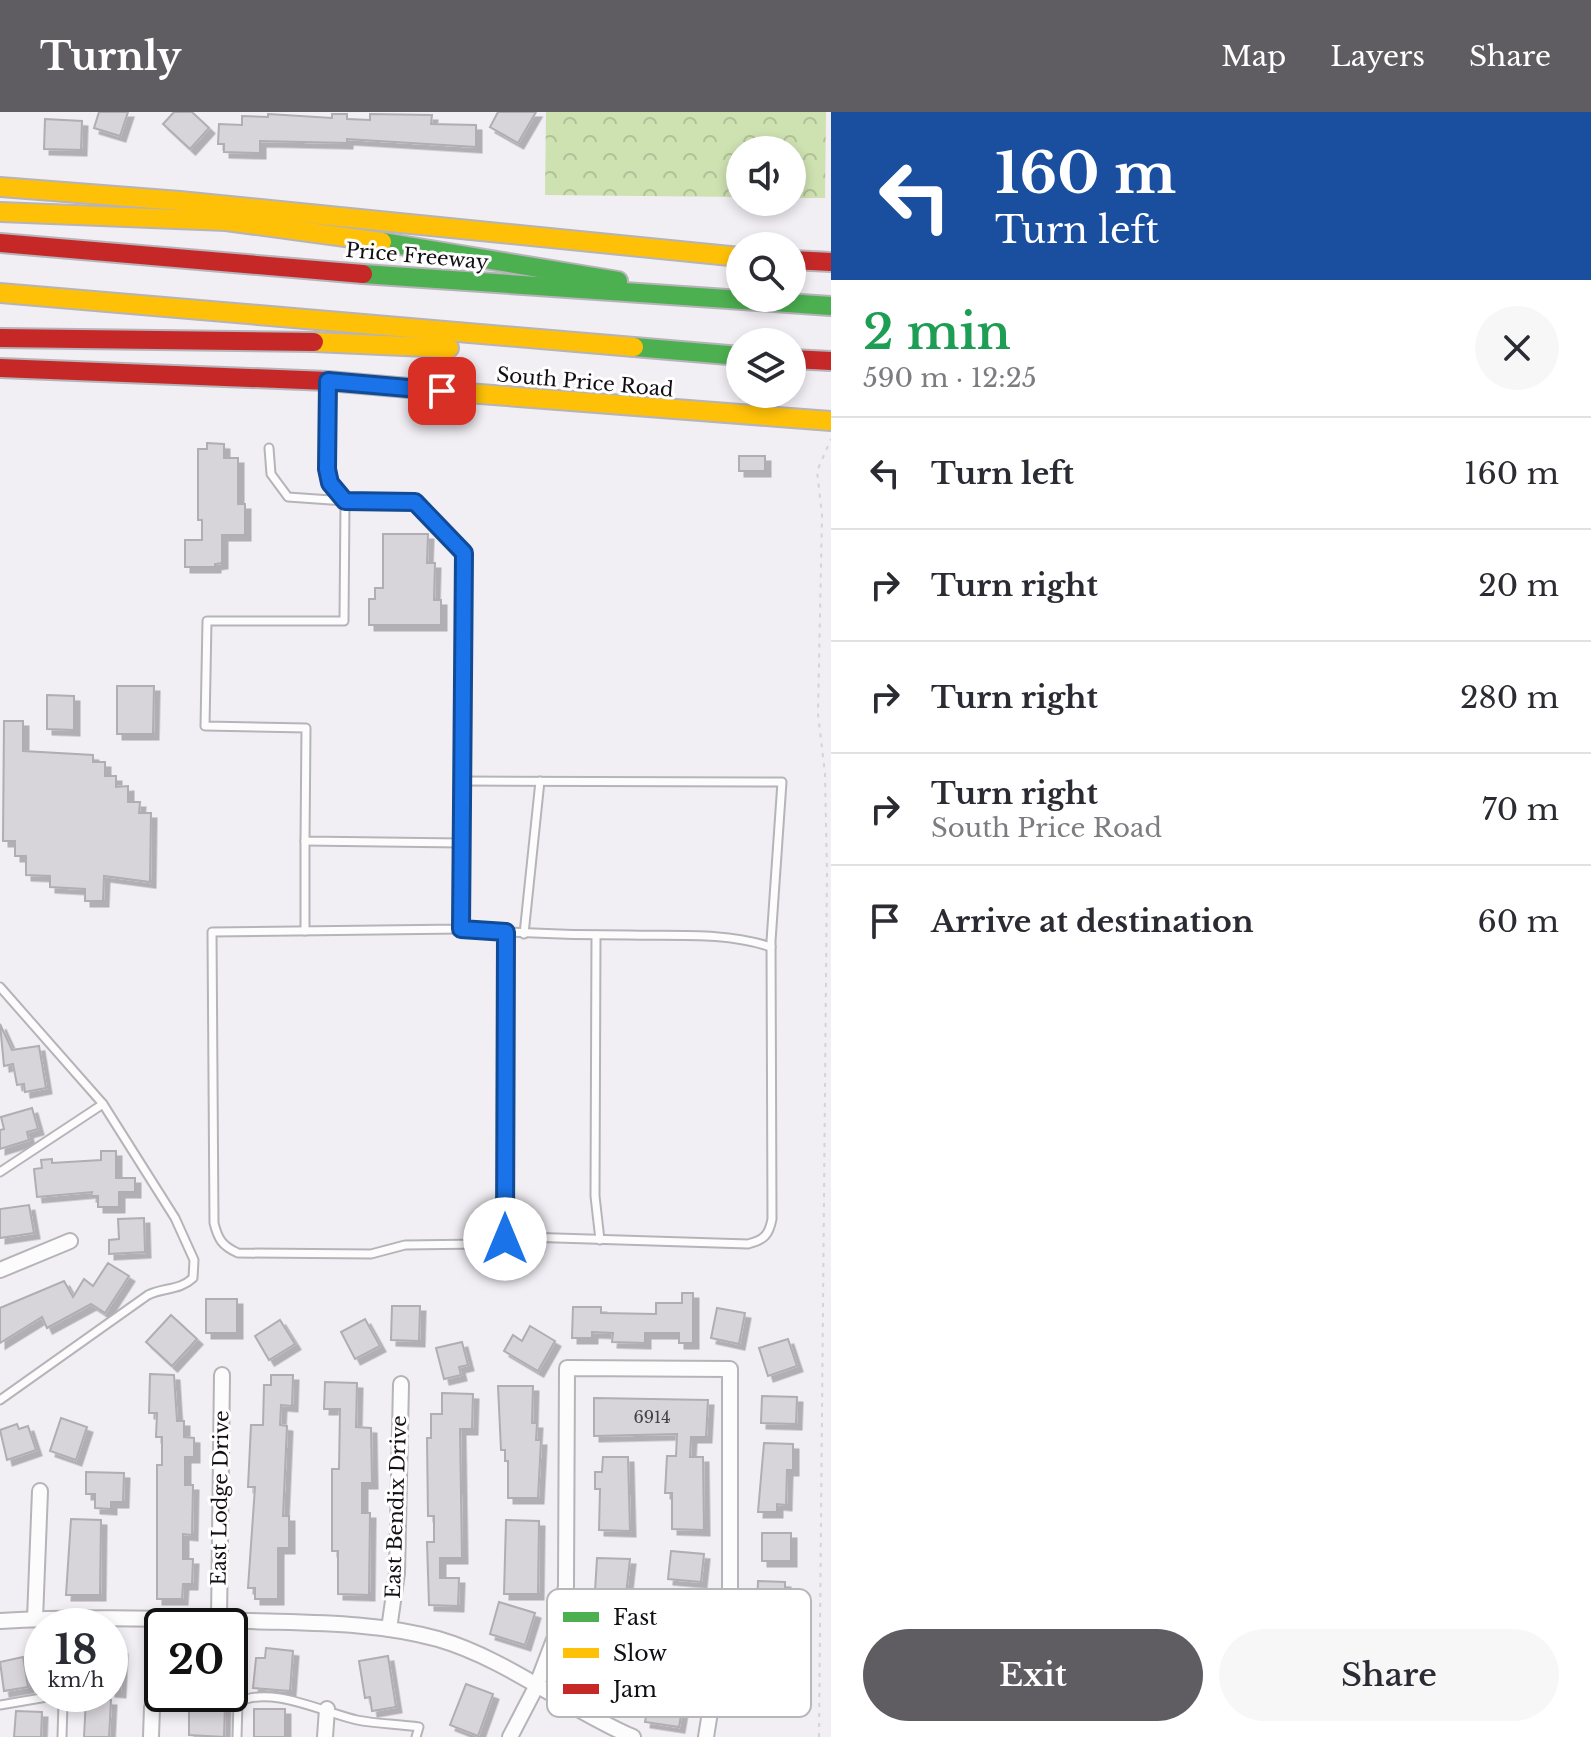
<!DOCTYPE html>
<meta charset="utf-8">
<style>
:root{--surface:#fff;--page:#f7f7f7;--text:#2b2b33;--muted:#7c7c81;--line:#e1e1e2;--accent:#605d62}
body{margin:0;font-family:"Libre Baskerville",serif;background:var(--page);color:var(--text);height:100vh;display:flex;flex-direction:column;font-size:30px;white-space:nowrap}
*{box-sizing:border-box;margin:0}
p{font-size:26px;color:var(--muted)}
.icon{flex:none;width:44px;height:44px;fill:none;stroke:currentColor;stroke-width:2;stroke-linecap:round;stroke-linejoin:round}
.map{position:relative;flex:1;overflow:hidden}
.drawer{display:flex;flex-direction:column;background:var(--surface);width:760px}
.drawer>*{flex:none}
.top-card{background:#1a4fa0;color:#fff;overflow:hidden}
.tools{position:absolute;left:726px;top:24px;display:grid;gap:16px}
.tools a{display:grid;place-items:center;width:80px;height:80px;border-radius:50%;background:var(--surface);box-shadow:0 4px 12px #0003;font-size:40px}
.speed{position:absolute;left:24px;top:1496px;display:flex;gap:16px;font-size:40px;font-weight:700;text-align:center}
.speed>*{display:grid;place-content:center;width:104px;height:104px;border-radius:50%;background:var(--surface);box-shadow:0 4px 12px #0003;line-height:1}
.speed small{font-size:20px;font-weight:400}
.speed .limit{border:4px solid #111;border-radius:12px;background:#fff;color:#111}
.pin{position:absolute;display:grid;place-items:center;width:68px;height:68px;color:#fff;margin:-34px;border-radius:16px;box-shadow:0 4px 12px #0006}
.me{position:absolute;width:88px;margin:-44px;rotate:0deg;stroke-linejoin:round;filter:drop-shadow(0 0 6px #0008)}
.turn{display:flex;align-items:center;gap:28px;height:168px;padding:0 32px;font-size:36px}
.turn .icon{width:104px;height:104px;stroke-width:2.5}
.turn b{display:block;font-size:56px;line-height:68px}
.round{display:grid;place-items:center;flex:none;width:84px;height:84px;border-radius:42px;background:var(--page)}
.overview{display:flex;align-items:center;justify-content:space-between;height:136px;padding:0 32px}
h1{font-size:48px;font-weight:600;line-height:60px;color:#1e9e55}
.button{display:flex;gap:16px;margin-top:auto;padding:16px 32px}
.button a{flex:1;height:92px;border-radius:48px;background:var(--accent);color:#fff;font-size:32px;font-weight:600;line-height:92px;text-align:center}
.button a+a{background:var(--page);color:var(--text)}
ul{padding:0;list-style:none}
li{display:flex;align-items:center;gap:24px;height:112px;padding:0 32px;border-top:2px solid var(--line)}
li div{flex:1}
li b{display:block;font-size:30px}
li em{font-style:normal}
header{display:flex;align-items:center;gap:48px;box-sizing:border-box;height:112px;padding:0 40px;background:var(--accent);color:#fff}
header strong{font-size:38px}
nav{display:flex;gap:44px;margin-inline-start:auto;font-size:28px}
main{display:flex;flex:1;min-height:0}
.map>svg:first-child{display:block}
</style>
<header>
<strong>Turnly</strong>
<nav><a>Map</a><a>Layers</a><a>Share</a></nav>
</header>
<main>
<div class="map">
<svg width="831" height="1625" viewBox="0 0 831 1625">
<defs>
<pattern id="park-crowns" width="20" height="18" patternUnits="userSpaceOnUse" patternTransform="scale(2)"><rect width="20" height="18" fill="#cee1b1"/><path d="M2 6a3 3 0 1 1 6 0M12 15a3 3 0 1 1 6 0" fill="none" stroke="#b0c097"/></pattern>
<filter id="shadow"><feDropShadow dx="5.5" dy="5.5" stdDeviation="0" flood-color="#0004"/></filter>
</defs>
<rect width="100%" height="100%" fill="#f1eef4"/>
<path fill="url(#park-crowns)" d="M 546,0 L 826,0 L 825,86 L 792,86 L 792,38 L 740,38 L 740,85 L 545,83 Z"/>
<g fill="#d8d5da" stroke="#b0adb3" stroke-width="2" filter="url(#shadow)">
<path d="M 99,0 L 128,0 L 120,24 L 94,16 Z"/>
<path d="M 174,0 L 192,0 L 209,16 L 190,37 L 163,12 Z"/>
<path d="M 498,0 L 536,0 L 518,31 L 490,15 Z"/>
<path d="M 268,2 L 332,6 L 332,2 L 347,2 L 347,7 L 370,8 L 370,2 L 432,3 L 431,12 L 476,13 L 476,35 L 347,27 L 347,31 L 260,29 L 260,41 L 224,40 L 224,32 L 218,32 L 219,12 L 242,13 L 242,4 L 268,5 Z"/>
<path d="M 45,7 L 82,9 L 81,38 L 44,37 Z"/>
<path d="M 207,331 L 224,332 L 224,346 L 238,346 L 238,392 L 245,392 L 245,423 L 222,423 L 222,451 L 215,452 L 215,455 L 185,455 L 185,428 L 202,428 L 202,408 L 198,408 L 198,337 L 207,337 Z"/>
<rect x="739" y="344" width="26" height="15"/>
<path d="M 383,422 L 428,422 L 427,451 L 435,451 L 434,488 L 441,488 L 441,513 L 369,513 L 369,487 L 375,487 L 375,476 L 383,476 Z"/>
<path d="M 117,574 L 154,574 L 153,622 L 117,622 Z"/>
<path d="M 47,583 L 74,584 L 74,618 L 47,617 Z"/>
<path d="M 4,609 L 23,609 L 23,639 L 93,643 L 93,650 L 105,650 L 105,664 L 116,664 L 116,675 L 128,674 L 128,690 L 140,690 L 139,701 L 151,701 L 150,770 L 104,764 L 103,789 L 85,789 L 85,777 L 50,775 L 50,764 L 26,763 L 26,744 L 15,744 L 15,729 L 3,729 Z"/>
<path d="M 0,912 L 12,938 L 39,934 L 46,976 L 25,980 L 24,972 L 17,973 L 13,952 L 4,954 Z"/>
<path d="M 32,996 L 38,1017 L 27,1020 L 29,1028 L 0,1037 L 0,1018 L 4,1017 L 1,1005 Z"/>
<path d="M 101,1039 L 116,1039 L 116,1066 L 135,1066 L 135,1080 L 119,1080 L 119,1095 L 98,1095 L 98,1084 L 91,1084 L 92,1080 L 37,1085 L 34,1057 L 42,1056 L 41,1048 L 52,1047 L 52,1051 L 101,1048 Z"/>
<path d="M 29,1093 L 34,1121 L 0,1126 L 0,1097 Z"/>
<path d="M 144,1106 L 145,1140 L 109,1142 L 109,1128 L 119,1127 L 118,1107 Z"/>
<path d="M 108,1151 L 129,1164 L 105,1201 L 91,1192 L 47,1216 L 42,1205 L 0,1231 L 0,1196 L 64,1169 L 73,1185 L 84,1167 L 93,1174 Z"/>
<path d="M 682,1181 L 693,1181 L 693,1231 L 679,1231 L 679,1221 L 645,1221 L 645,1231 L 612,1230 L 613,1221 L 592,1220 L 592,1226 L 572,1226 L 573,1195 L 601,1195 L 601,1201 L 656,1202 L 656,1191 L 682,1191 Z"/>
<rect x="206" y="1187" width="31" height="34"/>
<path d="M 392,1194 L 420,1194 L 419,1229 L 391,1228 Z"/>
<path d="M 717,1196 L 745,1201 L 739,1232 L 711,1226 Z"/>
<path d="M 171,1203 L 197,1227 L 172,1254 L 146,1230 Z"/>
<path d="M 365,1207 L 380,1234 L 355,1247 L 341,1220 Z"/>
<path d="M 280,1208 L 295,1232 L 269,1248 L 255,1224 Z"/>
<path d="M 530,1214 L 555,1229 L 538,1259 L 504,1239 L 513,1223 L 522,1229 Z"/>
<path d="M 788,1227 L 797,1254 L 768,1264 L 759,1236 Z"/>
<path d="M 462,1230 L 468,1253 L 459,1255 L 461,1263 L 444,1267 L 436,1236 Z"/>
<path d="M 150,1262 L 174,1263 L 177,1309 L 184,1309 L 184,1325 L 194,1326 L 194,1345 L 185,1345 L 185,1373 L 193,1373 L 192,1423 L 183,1422 L 183,1447 L 193,1447 L 192,1472 L 183,1472 L 182,1487 L 157,1487 L 157,1353 L 162,1353 L 162,1325 L 156,1325 L 157,1301 L 149,1301 Z"/>
<path d="M 271,1263 L 293,1263 L 292,1294 L 281,1293 L 280,1313 L 287,1314 L 283,1404 L 289,1404 L 289,1436 L 278,1436 L 278,1487 L 255,1487 L 255,1476 L 248,1476 L 255,1375 L 248,1375 L 251,1313 L 263,1313 L 264,1273 L 271,1273 Z"/>
<path d="M 325,1270 L 357,1271 L 356,1315 L 371,1316 L 372,1371 L 362,1371 L 362,1401 L 370,1401 L 369,1483 L 338,1482 L 338,1439 L 332,1439 L 332,1357 L 339,1357 L 340,1297 L 324,1297 Z"/>
<path d="M 498,1274 L 533,1274 L 532,1311 L 537,1311 L 536,1328 L 541,1328 L 538,1386 L 508,1386 L 508,1349 L 505,1349 L 505,1338 L 501,1338 Z"/>
<path d="M 442,1281 L 473,1282 L 472,1317 L 460,1317 L 462,1446 L 440,1446 L 440,1466 L 459,1466 L 458,1494 L 429,1493 L 427,1430 L 434,1430 L 434,1404 L 428,1404 L 427,1326 L 431,1326 L 431,1302 L 442,1302 Z"/>
<path d="M 762,1284 L 797,1285 L 796,1312 L 761,1311 Z"/>
<path d="M 594,1286 L 708,1288 L 706,1325 L 691,1325 L 690,1345 L 703,1345 L 704,1418 L 672,1417 L 672,1381 L 665,1381 L 667,1344 L 676,1344 L 677,1322 L 594,1324 Z"/>
<path d="M 61,1306 L 87,1315 L 76,1348 L 50,1339 Z"/>
<path d="M 17,1312 L 19,1317 L 28,1314 L 36,1338 L 7,1348 L 0,1318 Z"/>
<path d="M 764,1331 L 793,1332 L 793,1358 L 787,1358 L 786,1393 L 777,1392 L 777,1400 L 758,1400 Z"/>
<path d="M 603,1345 L 628,1345 L 630,1419 L 599,1418 L 600,1377 L 595,1377 L 595,1360 L 602,1360 Z"/>
<path d="M 86,1360 L 124,1361 L 123,1390 L 111,1390 L 111,1397 L 95,1396 L 95,1382 L 86,1382 Z"/>
<path d="M 71,1407 L 101,1408 L 100,1483 L 66,1483 Z"/>
<path d="M 506,1408 L 539,1409 L 538,1482 L 504,1482 Z"/>
<rect x="762" y="1421" width="29" height="28"/>
<path d="M 671,1439 L 704,1442 L 701,1470 L 668,1467 Z"/>
<path d="M 597,1446 L 630,1447 L 623,1508 L 614,1507 L 613,1515 L 593,1512 Z"/>
<path d="M 758,1469 L 785,1470 L 785,1540 L 781,1540 L 780,1582 L 765,1582 L 764,1588 L 747,1588 L 748,1557 L 756,1557 L 757,1513 L 772,1513 L 772,1494 L 757,1494 Z"/>
<path d="M 499,1490 L 535,1501 L 525,1533 L 490,1522 Z"/>
<path d="M 660,1530 L 693,1536 L 679,1615 L 645,1610 Z"/>
<path d="M 110,1536 L 122,1537 L 120,1580 L 110,1579 Z"/>
<path d="M 266,1536 L 293,1539 L 290,1579 L 253,1576 L 256,1546 L 265,1546 Z"/>
<path d="M 388,1544 L 396,1595 L 372,1599 L 370,1585 L 365,1586 L 359,1549 Z"/>
<path d="M 23,1545 L 28,1575 L 4,1579 L 0,1550 Z"/>
<path d="M 466,1572 L 493,1582 L 478,1624 L 450,1613 Z"/>
<path d="M 189,1582 L 219,1582 L 219,1592 L 225,1592 L 224,1625 L 189,1623 Z"/>
<path d="M 86,1587 L 111,1588 L 109,1625 L 84,1625 Z"/>
<rect x="254" y="1597" width="31" height="28"/>
<path d="M 16,1599 L 42,1600 L 41,1625 L 14,1625 Z"/>
</g>
<g fill="none" stroke-linecap="round" stroke-linejoin="round">
<defs>
<g id="lane">
<path d="M 269,336 L 271,362 L 288,385 L 345,389 L 344,509 L 207,509 L 205,614 L 306,616 L 305,729 L 461,731 L 464,441 L 415,390 L 345,389 C 316,362 327,308 328,271"/>
<path d="M 461,731 L 461,817 L 212,820 L 214,1111 C 218,1127 222,1134 238,1141 L 371,1142 L 405,1133 L 481,1132 L 525,1125 L 748,1132 C 764,1128 769,1123 772,1107 L 771,829 L 782,670 L 462,669"/>
<path d="M 461,817 C 517,821 573,823 629,823 C 676,824 726,820 771,835"/>
<path d="M 305,819 L 305,729"/>
<path d="M 524,822 L 540,669"/>
<path d="M 596,823 L 595,1084 L 600,1128"/>
<path d="M 0,875 L 103,992 L 0,1060"/>
<path d="M 505,1127 L 506,820"/>
<path d="M 0,1288 L 148,1183 C 164,1175 179,1179 193,1166 L 194,1148 L 175,1106 L 103,992"/>
<path d="M 0,1593 L 53,1584 L 63,1592 L 62,1625"/>
<path d="M 237,1625 L 238,1591 C 268,1572 325,1601 357,1608 C 377,1612 398,1612 419,1615 L 416,1625"/>
</g>
<g id="street">
<path d="M 0,1158 L 70,1129"/>
<path d="M 35,1507 L 40,1379"/>
<path d="M 219,1508 L 222,1263"/>
<path d="M 0,1509 C 83,1504 167,1507 250,1509 C 312,1511 377,1510 438,1527 C 507,1547 567,1597 633,1625"/>
<path d="M 389,1517 L 397,1461 L 401,1272"/>
<path d="M 151,1625 L 152,1595"/>
<path d="M 325,1625 L 327,1597"/>
<path d="M 510,1625 L 536,1575 L 558,1517 L 566,1474 L 567,1256 L 730,1257 L 730,1476 L 706,1625"/>
</g>
<g id="fast">
<path d="M 382,130 L 618,169"/>
<path d="M 363,162 L 831,194"/>
<path d="M 634,235 L 740,244"/>
</g>
<g id="slow">
<path d="M 0,75 L 180,89 L 740,145"/>
<path d="M 0,100 L 226,109 L 382,130"/>
<path d="M 0,181 L 634,235"/>
<path d="M 314,230 L 449,236"/>
<path d="M 467,281 L 831,309"/>
</g>
<g id="jam">
<path d="M 0,131 L 363,162"/>
<path d="M 792,148 L 831,150"/>
<path d="M 0,226 L 314,230"/>
<path d="M 792,247 L 831,249"/>
<path d="M 0,256 L 328,269 L 467,281"/>
</g>
</defs>
<use href="#lane" stroke="#b6b3b9" stroke-width="11"/>
<use href="#street" stroke="#b6b3b9" stroke-width="18"/>
<use href="#fast" stroke="#b6b3b9" stroke-width="22"/>
<use href="#slow" stroke="#b6b3b9" stroke-width="22"/>
<use href="#jam" stroke="#b6b3b9" stroke-width="22"/>
<path stroke="#d4d3d5" stroke-width="2" stroke-dasharray="4 6" stroke-linecap="butt" d="M 819,1625 L 827,761 L 825,662 L 818,602 L 822,403 L 817,359 L 831,327"/>
<use href="#lane" stroke="#fdfcfd" stroke-width="7"/>
<use href="#street" stroke="#fdfcfd" stroke-width="14"/>
<use href="#fast" stroke="#4caf50" stroke-width="18"/>
<use href="#slow" stroke="#ffc107" stroke-width="18"/>
<use href="#jam" stroke="#c62828" stroke-width="18"/>
</g>
<g fill="none" stroke-linecap="round" stroke-linejoin="round">
<defs>
<path id="route" d="M 442,279 L 328,269 L 327,357 L 330,371 L 345,389 L 415,390 L 464,441 L 461,817 L 506,820 L 505,1127"/>
</defs>
<use href="#route" stroke="#114b97" stroke-width="20"/>
<use href="#route" stroke="#1a73e8" stroke-width="14"/>
</g>
<g text-anchor="middle" dominant-baseline="central" stroke-width="6" stroke-linejoin="round" paint-order="stroke">
<g font-size="16" fill="#444046">
<text x="652" y="1305">6914</text>
</g>
<g font-size="20" fill="#120f14" stroke="#fff">
<text transform="translate(417 144) rotate(5)">Price Freeway</text>
<text transform="translate(585 270) rotate(5)">South Price Road</text>
<text transform="translate(220 1386) rotate(-89)">East Lodge Drive</text>
<text transform="translate(396 1395) rotate(-88)">East Bendix Drive</text>
</g>
</g>
<rect x="547" y="1477" width="264" height="128" rx="12" fill="#fff" stroke="#b8b7b8" stroke-width="2"/>
<rect x="563" y="1500" width="36" height="10" fill="#4caf50"/>
<rect x="563" y="1536" width="36" height="10" fill="#ffc107"/>
<rect x="563" y="1572" width="36" height="10" fill="#c62828"/>
<g font-size="22" fill="#120f14">
<text x="613" y="1513">Fast</text>
<text x="613" y="1549">Slow</text>
<text x="613" y="1585">Jam</text>
</g>
</svg>
<div class="tools">
<a><svg class="icon" aria-label="sound" viewBox="0 0 24 24"><path d="M4 9h4l5-4v14l-5-4H4zM17 9q2 3 0 6"/></svg></a>
<a><svg class="icon" aria-label="search" viewBox="0 0 24 24"><circle cx="10" cy="10" r="6"/><path d="M15 15l6 6"/></svg></a>
<a><svg class="icon" aria-label="layers" viewBox="0 0 24 24"><path d="M12 4l9 5-9 5-9-5zM3 14l9 5 9-5"/></svg></a>
</div>
<div class="speed"><div>18<small>km/h</small></div><div class="limit">20</div></div>
<div class="pin" style="left:442px;top:279px;background:#d93025"><svg class="icon" aria-label="arrive" viewBox="0 0 24 24"><path d="M6 21V4h12l-3 4 3 4H6"/></svg></div>
<svg class="me" style="left:505px;top:1127px" viewBox="-20 -20 40 40"><circle r="19" fill="#fff"/><path d="M0-13L10 11 0 6-10 11z" fill="#1a73e8"/></svg>
</div>
<section class="drawer">
<div class="top-card">
<div class="turn"><svg class="icon" aria-label="left" viewBox="0 0 24 24"><path d="M17 20v-9H6M10 6l-5 5 5 5"/></svg><div><b>160 m</b>Turn left</div></div>
</div>
<div class="overview"><div><h1>2 min</h1><p>590 m · 12:25</p></div><a class="round"><svg class="icon" aria-label="close" viewBox="0 0 24 24"><path d="M6 6l12 12M18 6L6 18"/></svg></a></div>
<ul>
<li><svg class="icon" aria-label="left" viewBox="0 0 24 24"><path d="M17 20v-9H6M10 6l-5 5 5 5"/></svg><div><b>Turn left</b></div><em>160 m</em></li>
<li><svg class="icon" aria-label="right" viewBox="0 0 24 24"><path d="M7 20v-9h11M14 6l5 5-5 5"/></svg><div><b>Turn right</b></div><em>20 m</em></li>
<li><svg class="icon" aria-label="right" viewBox="0 0 24 24"><path d="M7 20v-9h11M14 6l5 5-5 5"/></svg><div><b>Turn right</b></div><em>280 m</em></li>
<li><svg class="icon" aria-label="right" viewBox="0 0 24 24"><path d="M7 20v-9h11M14 6l5 5-5 5"/></svg><div><b>Turn right</b><p>South Price Road</p></div><em>70 m</em></li>
<li><svg class="icon" aria-label="arrive" viewBox="0 0 24 24"><path d="M6 21V4h12l-3 4 3 4H6"/></svg><div><b>Arrive at destination</b></div><em>60 m</em></li>
</ul>
<div class="button"><a>Exit</a><a>Share</a></div>
</section>
</main>
